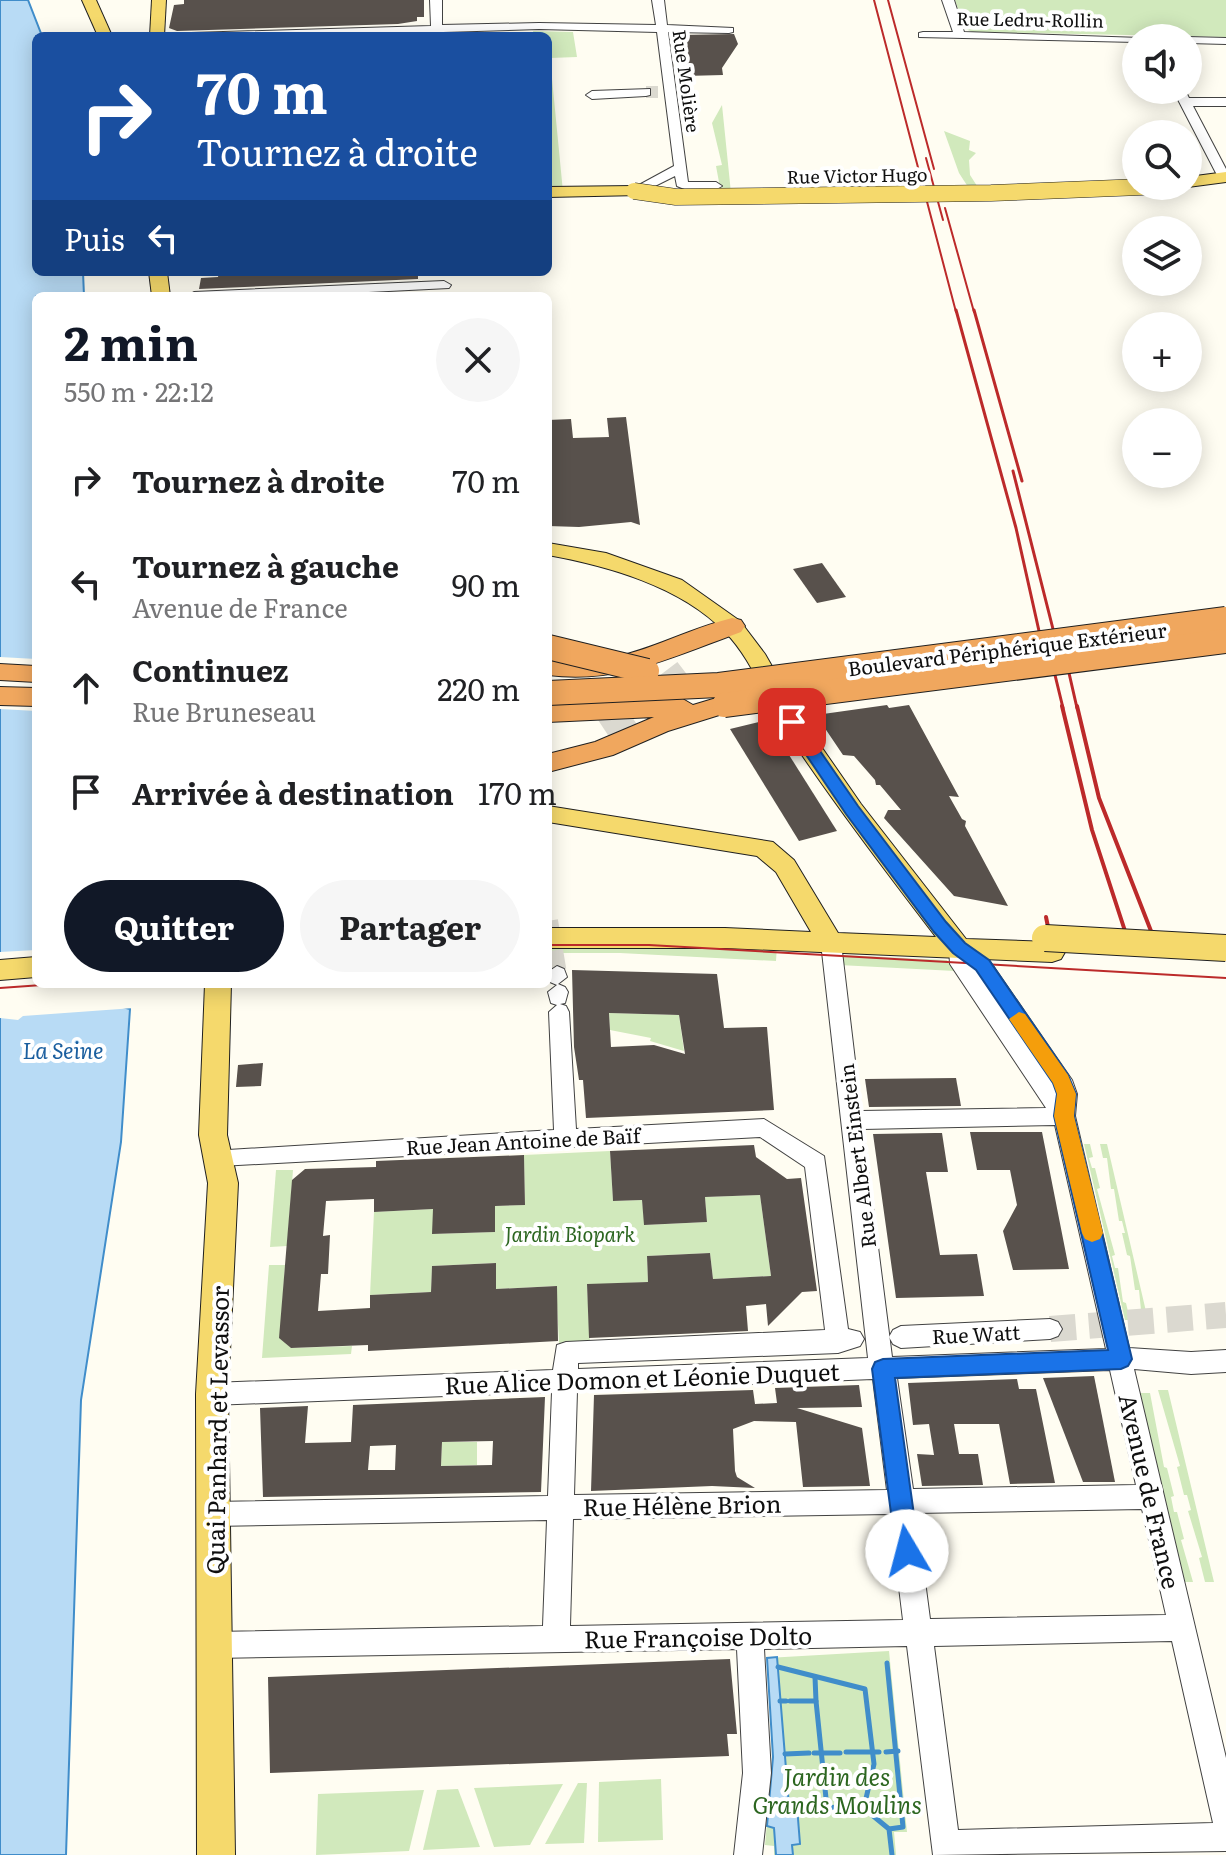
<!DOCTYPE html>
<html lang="fr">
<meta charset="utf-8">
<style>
:root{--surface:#fff;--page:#f6f6f6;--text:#202124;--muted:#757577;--accent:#111827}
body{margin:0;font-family:Literata,serif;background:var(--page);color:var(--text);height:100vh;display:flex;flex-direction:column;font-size:30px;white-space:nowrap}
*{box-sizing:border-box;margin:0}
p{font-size:26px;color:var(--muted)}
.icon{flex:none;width:44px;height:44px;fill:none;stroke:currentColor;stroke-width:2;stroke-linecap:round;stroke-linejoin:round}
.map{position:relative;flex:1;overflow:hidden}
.sheet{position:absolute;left:32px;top:292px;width:520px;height:696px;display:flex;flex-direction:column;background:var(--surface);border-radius:12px;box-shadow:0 4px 20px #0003}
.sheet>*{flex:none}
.guide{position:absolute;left:32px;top:32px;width:520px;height:244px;border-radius:12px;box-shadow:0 4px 20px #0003;background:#1a4fa0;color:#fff;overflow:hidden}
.fabs{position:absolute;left:1122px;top:24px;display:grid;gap:16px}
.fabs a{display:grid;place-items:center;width:80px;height:80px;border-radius:50%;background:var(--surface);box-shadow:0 4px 20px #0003;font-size:40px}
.pin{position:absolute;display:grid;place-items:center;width:68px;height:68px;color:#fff;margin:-34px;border-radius:16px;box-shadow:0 4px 12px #0006}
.me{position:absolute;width:88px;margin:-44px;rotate:352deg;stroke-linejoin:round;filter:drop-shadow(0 0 6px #0008)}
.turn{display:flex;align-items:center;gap:28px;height:168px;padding:0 32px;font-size:36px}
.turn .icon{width:104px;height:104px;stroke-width:2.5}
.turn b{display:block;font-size:56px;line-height:68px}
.then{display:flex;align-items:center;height:76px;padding:0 32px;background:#0003;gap:16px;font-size:30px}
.round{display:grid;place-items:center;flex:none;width:84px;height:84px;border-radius:42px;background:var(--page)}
.overview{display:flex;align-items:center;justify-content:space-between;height:136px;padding:0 32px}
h1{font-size:48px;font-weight:700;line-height:60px;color:var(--accent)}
.primary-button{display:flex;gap:16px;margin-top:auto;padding:16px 32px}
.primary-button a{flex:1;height:92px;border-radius:48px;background:var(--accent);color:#fff;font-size:32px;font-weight:700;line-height:92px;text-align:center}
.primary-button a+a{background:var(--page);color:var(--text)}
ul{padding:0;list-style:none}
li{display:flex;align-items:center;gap:24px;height:104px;padding:0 32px}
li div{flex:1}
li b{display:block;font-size:30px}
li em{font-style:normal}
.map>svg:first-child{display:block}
</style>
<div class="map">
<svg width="1226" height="1855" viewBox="0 0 1226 1855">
<rect width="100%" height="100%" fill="#fffdf2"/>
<g fill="#d1e9bc">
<path d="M 955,0 L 1226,0 L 1226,37 L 973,32 L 965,29 Z"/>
<path d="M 533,31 L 573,32 L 577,57 L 550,58 L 563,192 L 548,192 L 548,36 L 534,36 Z"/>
<path d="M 722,105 L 731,193 L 721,193 L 716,166 L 722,165 L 712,123 Z"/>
<path d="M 944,131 L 970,141 L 969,150 L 976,153 L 969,160 L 970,175 L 979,189 L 970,190 L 959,173 Z"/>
<path d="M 548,943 L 777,946 L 776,961 L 620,953 L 548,953 Z"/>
<path d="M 844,955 L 947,960 L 955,971 L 839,965 Z"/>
<path d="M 609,1013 L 679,1015 L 684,1051 L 650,1041 L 651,1038 L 610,1030 Z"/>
<path d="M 1084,1144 L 1090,1144 L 1093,1157 L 1089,1158 L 1092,1168 L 1095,1168 L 1100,1188 L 1097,1189 L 1115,1255 L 1112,1256 L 1115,1268 L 1118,1268 L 1123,1302 L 1126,1303 L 1130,1320 L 1125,1320 Z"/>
<path d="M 1100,1144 L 1107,1144 L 1148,1320 L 1142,1320 L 1139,1290 L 1135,1290 L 1130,1256 L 1127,1255 L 1122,1233 L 1125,1233 L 1122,1221 L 1119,1221 L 1114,1189 L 1111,1189 L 1107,1158 L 1103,1158 Z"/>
<path d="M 610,1151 L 613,1201 L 642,1200 L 645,1225 L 707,1222 L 705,1197 L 760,1195 L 771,1276 L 713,1279 L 710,1253 L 647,1256 L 648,1282 L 587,1285 L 590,1341 L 559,1343 L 556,1286 L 496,1289 L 495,1263 L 432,1266 L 431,1292 L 370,1295 L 374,1212 L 433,1209 L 433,1234 L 495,1232 L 495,1206 L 525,1205 L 524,1155 Z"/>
<path d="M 276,1170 L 293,1170 L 287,1246 L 270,1247 Z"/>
<path d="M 269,1265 L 285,1265 L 280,1338 L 291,1348 L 352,1346 L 351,1354 L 262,1358 Z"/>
<path d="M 1158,1390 L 1168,1390 L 1214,1582 L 1205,1582 L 1199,1558 L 1202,1557 L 1188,1511 L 1191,1510 L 1187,1495 L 1184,1495 L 1177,1467 L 1180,1466 Z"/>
<path d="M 1140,1393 L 1150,1393 L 1164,1467 L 1167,1468 L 1174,1496 L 1171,1497 L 1174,1512 L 1177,1512 L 1184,1539 L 1181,1540 L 1193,1582 L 1185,1582 Z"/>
<path d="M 442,1442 L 477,1442 L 477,1465 L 441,1466 Z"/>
<path d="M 889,1651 L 907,1832 L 894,1832 L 896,1855 L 774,1855 L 774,1846 L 765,1845 L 773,1757 L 767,1658 Z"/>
<path d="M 661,1779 L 663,1840 L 598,1842 L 599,1782 Z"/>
<path d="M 578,1783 L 587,1783 L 584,1843 L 545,1844 Z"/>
<path d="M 563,1784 L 530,1845 L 494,1847 L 474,1788 Z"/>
<path d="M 458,1789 L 480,1847 L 423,1850 L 437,1790 Z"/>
<path d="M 424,1790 L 409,1851 L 316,1855 L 318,1794 Z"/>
</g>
<g fill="#b8dbf5" stroke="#408dca" stroke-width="2">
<path d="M 0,0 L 28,0 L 42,36 L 36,36 L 36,272 L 83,272 L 84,296 L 36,296 L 36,984 L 130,1009 L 121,1142 L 81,1400 L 66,1855 L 0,1855 Z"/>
<path d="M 777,1657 L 789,1806 L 797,1806 L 800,1844 L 792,1845 L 793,1855 L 776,1855 L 774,1828 L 767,1826 L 773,1757 L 767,1658 Z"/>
</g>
<g fill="#fffdf2">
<path d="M 0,657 L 36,659 L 36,711 L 0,709 Z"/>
<path d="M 36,950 L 36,984 L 135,984 L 134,1008 L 23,1016 L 18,1020 L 0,1018 L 0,952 Z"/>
</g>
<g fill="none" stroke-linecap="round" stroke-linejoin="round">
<g stroke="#408dca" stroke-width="5">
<path d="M 887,1663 L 903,1827 L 889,1829"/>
<path d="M 778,1667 L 865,1689 L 874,1764 L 864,1807"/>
<path d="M 815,1677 L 816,1701"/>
<path d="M 780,1701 L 786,1701"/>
<path d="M 790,1701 L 816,1701 L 827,1808"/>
<path d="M 846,1752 L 879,1752"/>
<path d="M 886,1752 L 898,1751"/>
<path d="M 814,1753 L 840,1753"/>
<path d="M 785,1754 L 809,1753"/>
<path d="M 853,1807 L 867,1810"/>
<path d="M 797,1808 L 807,1808"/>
<path d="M 812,1808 L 846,1807"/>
<path d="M 872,1815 L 889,1829 L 892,1855"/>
</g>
</g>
<g fill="#58514c" fill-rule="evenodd">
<path d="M 184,0 L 424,0 L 424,17 L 417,17 L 417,21 L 398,24 L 177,31 L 169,28 L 174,5 L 184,4 Z"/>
<path d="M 734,34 L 738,44 L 722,68 L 723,75 L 685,76 L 678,35 Z"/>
<path d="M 219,272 L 246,272 L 245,276 L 271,275 L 271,272 L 418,272 L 418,279 L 199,289 L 201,278 L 218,277 Z"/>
<path d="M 626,417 L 640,525 L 631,522 L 579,527 L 548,526 L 548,420 L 571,419 L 573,438 L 609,437 L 607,418 Z"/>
<path d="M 822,563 L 846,597 L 817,603 L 793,569 Z"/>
<path d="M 887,705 L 889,708 L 909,705 L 959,797 L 949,796 L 962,819 L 966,821 L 965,826 L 1008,906 L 954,896 L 884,818 L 888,810 L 901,810 L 880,785 L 876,785 L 875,780 L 854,756 L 843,755 L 816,715 Z"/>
<path d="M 767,720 L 837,831 L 799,841 L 730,729 Z"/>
<path d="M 572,970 L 717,974 L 724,1028 L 767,1027 L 774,1110 L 586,1118 L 583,1080 L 579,1080 L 574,1047 ZM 609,1013 L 679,1015 L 685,1054 L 654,1045 L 611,1047 Z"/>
<path d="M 263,1063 L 261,1086 L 236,1087 L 238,1065 Z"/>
<path d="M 956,1078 L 961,1106 L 869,1107 L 865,1079 Z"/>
<path d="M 970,1132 L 1042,1132 L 1069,1269 L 1013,1270 L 1003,1231 L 1017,1205 L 1010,1170 L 977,1170 Z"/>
<path d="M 935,1133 L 942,1133 L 948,1172 L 926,1172 L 940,1255 L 977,1254 L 984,1296 L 896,1298 L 873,1134 Z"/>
<path d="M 754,1145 L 756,1157 L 787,1179 L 801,1178 L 817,1291 L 802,1292 L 768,1326 L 766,1304 L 746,1306 L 748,1331 L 589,1338 L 587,1284 L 648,1282 L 647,1256 L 710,1253 L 713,1279 L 771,1276 L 760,1195 L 705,1197 L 707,1222 L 644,1225 L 642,1200 L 613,1201 L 610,1151 Z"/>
<path d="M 524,1155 L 525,1205 L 495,1206 L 495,1232 L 432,1234 L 433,1209 L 374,1212 L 374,1199 L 326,1201 L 323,1236 L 330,1235 L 328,1274 L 321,1274 L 318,1311 L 370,1308 L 370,1295 L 431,1292 L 432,1266 L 496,1263 L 496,1289 L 557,1286 L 558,1341 L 368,1351 L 368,1345 L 291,1348 L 279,1338 L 292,1180 L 305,1169 L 376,1167 L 376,1161 Z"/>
<path d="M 1094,1376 L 1101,1411 L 1115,1482 L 1083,1482 L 1043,1378 Z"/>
<path d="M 1017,1379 L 1019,1389 L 1036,1389 L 1055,1483 L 1010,1484 L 999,1424 L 954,1424 L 959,1454 L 978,1454 L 983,1485 L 922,1486 L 917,1454 L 934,1455 L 929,1424 L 913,1425 L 908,1383 Z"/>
<path d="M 859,1385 L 862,1407 L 797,1408 L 862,1428 L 870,1486 L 803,1487 L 796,1422 L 754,1421 L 733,1429 L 735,1471 L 737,1477 L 755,1488 L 712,1486 L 591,1491 L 594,1395 L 753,1390 L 755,1404 L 777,1403 L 775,1388 Z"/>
<path d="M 545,1397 L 541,1492 L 263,1497 L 260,1408 L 308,1406 L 305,1443 L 351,1442 L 353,1405 ZM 493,1441 L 492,1465 L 441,1466 L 442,1442 ZM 396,1445 L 395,1470 L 368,1470 L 370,1446 Z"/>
<path d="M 730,1659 L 737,1734 L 727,1734 L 729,1756 L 270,1773 L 268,1677 Z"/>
</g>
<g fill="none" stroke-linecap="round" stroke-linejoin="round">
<path stroke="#dbd9d0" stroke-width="12" stroke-dasharray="12 6" stroke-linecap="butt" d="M 646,92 L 661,92"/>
<path stroke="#dbd9d0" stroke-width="20" stroke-dasharray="20 10" stroke-linecap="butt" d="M 548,921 L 557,974"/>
<path stroke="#dbd9d0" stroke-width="26" stroke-dasharray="26 13" stroke-linecap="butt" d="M 1050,1329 L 1226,1315"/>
<path stroke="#dbd9d0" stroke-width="24" stroke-dasharray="24 12" stroke-linecap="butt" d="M 637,708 L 692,666"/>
<path stroke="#dbd9d0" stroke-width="30" stroke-dasharray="30 15" stroke-linecap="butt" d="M 604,729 L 639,706"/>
<defs>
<g id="minor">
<path d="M 430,0 L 442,0 L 442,25 L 539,23 L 656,25 L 652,0 L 664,0 L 667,25 L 733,28 L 733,32 L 729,33 L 668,32 L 688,182 L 716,182 L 722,186 C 712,193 688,192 677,186 L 675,176 L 639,194 L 628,191 L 674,166 L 657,32 L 539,29 L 443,32 L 443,36 L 431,36 L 431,32 L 185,36 L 191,33 L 431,26 Z"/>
<path d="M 942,0 L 954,0 L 964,32 L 1141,38 L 1136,38 L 1136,42 L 919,37 L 919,33 L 923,32 L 953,32 Z"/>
<path d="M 1188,37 L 1226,38 L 1226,44 L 1188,43 L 1188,38 L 1184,38 Z"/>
<path d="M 650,89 L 650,95 L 646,96 L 592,99 L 586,95 L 592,91 Z"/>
<path d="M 1173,90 L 1185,90 L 1189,98 L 1226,98 L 1226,106 L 1193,106 L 1226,169 L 1226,180 L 1218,177 Z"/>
<path d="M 444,281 L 451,285 L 449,288 L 288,296 L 187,296 L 194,292 Z"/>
<path d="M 831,936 L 838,938 L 841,943 L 861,1111 L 1046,1108 L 950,964 L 949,948 L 952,943 L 966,943 L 989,960 L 1072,1080 L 1077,1094 L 1075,1116 L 1129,1348 L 1191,1352 L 1226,1350 L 1226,1372 L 1191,1374 L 1134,1369 L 1226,1758 L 1226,1851 L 933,1855 L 907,1646 L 764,1649 L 771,1773 L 762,1855 L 734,1855 L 743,1773 L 737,1649 L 214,1658 L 204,1654 L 201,1645 L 204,1636 L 214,1632 L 543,1626 L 547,1520 L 212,1526 L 203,1523 L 199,1514 L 203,1505 L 212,1502 L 548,1496 L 552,1392 L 212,1405 L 203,1402 L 200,1394 L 203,1386 L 212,1383 L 553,1370 L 557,1345 L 566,1342 L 825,1330 L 805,1167 L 760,1137 L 220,1166 L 212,1163 L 209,1157 L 212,1151 L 554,1130 L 549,1012 L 557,1005 L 551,1003 L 548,992 L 557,985 L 550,982 L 548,972 L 557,966 L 564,969 L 567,977 L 558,984 L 565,987 L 568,992 L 565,1003 L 560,1004 L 566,1006 L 569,1012 L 576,1129 L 764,1119 L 824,1156 L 848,1329 L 860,1332 L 864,1339 L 860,1346 L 838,1353 L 578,1363 L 578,1369 L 868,1358 L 821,943 L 824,938 ZM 1055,1125 L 1106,1349 L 892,1357 L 863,1129 ZM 1110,1370 L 1136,1485 L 913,1489 L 897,1378 ZM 873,1379 L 887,1490 L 574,1495 L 577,1391 ZM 1142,1509 L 1166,1615 L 930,1619 L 916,1513 ZM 890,1514 L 903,1620 L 570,1626 L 573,1519 ZM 1172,1641 L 1213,1823 L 958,1830 L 934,1646 Z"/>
<path d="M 1050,1319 L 1058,1322 L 1062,1329 L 1058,1336 L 1050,1339 L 901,1348 L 893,1344 L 889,1337 L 893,1330 L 901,1326 Z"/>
</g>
<g id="major">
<path d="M 82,0 L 96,0 L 112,36 L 98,36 Z"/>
<path d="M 152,0 L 166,0 L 164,36 L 150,36 Z"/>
<path d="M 1226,172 L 1226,182 L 1188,187 L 1184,186 L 1188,186 L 1188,177 Z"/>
<path d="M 634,186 L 640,187 L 642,191 L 640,195 L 548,197 L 548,187 Z"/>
<path d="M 149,272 L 167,272 L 170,296 L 152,296 Z"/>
<path d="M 548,543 L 606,553 L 682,580 L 740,621 L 765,654 L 802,719 L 861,804 L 966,939 L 1052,942 L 1061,945 L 1065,952 L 1061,959 L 1052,962 L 725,948 L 548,948 L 548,928 L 725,928 L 811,932 L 776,872 L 757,856 L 548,822 L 548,806 L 773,842 L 794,860 L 838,933 L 936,937 C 884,869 833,802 785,730 C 764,698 752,659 725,632 C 680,586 608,566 548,555 Z"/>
<path d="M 36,957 L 36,977 L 0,980 L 0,960 Z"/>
<path d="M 205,984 L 231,984 L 227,1135 L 238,1183 L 228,1394 L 235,1855 L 197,1855 L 196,1394 L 208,1183 L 199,1135 Z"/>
</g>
<g id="highway">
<path d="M 732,618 L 741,620 L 745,626 L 741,632 C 674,656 621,684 548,675 L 548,659 C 630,668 660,637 732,618 Z"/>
<path d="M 0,664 L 36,666 L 36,682 L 0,680 Z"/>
<path d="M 0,687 L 36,688 L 36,706 L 0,705 Z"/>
<path d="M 723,696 L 732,699 L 736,705 L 732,711 L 668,731 L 613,755 L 548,772 L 548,754 L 595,742 L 654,717 L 548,722 L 548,704 L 681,698 L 693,705 Z"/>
</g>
</defs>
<use href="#minor" stroke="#424242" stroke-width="2"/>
<use href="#major" stroke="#202020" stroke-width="2"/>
<use href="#highway" stroke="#202020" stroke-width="2"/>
<use href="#minor" fill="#fff" fill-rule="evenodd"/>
<use href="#major" fill="#f5d96c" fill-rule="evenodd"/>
<use href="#highway" fill="#f0a75e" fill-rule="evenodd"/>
<g stroke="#bc2a2a" stroke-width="2">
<path d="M 548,945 L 649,945 L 1226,978"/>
<path d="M 0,988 L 56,984"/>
</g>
<g stroke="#bc2a2a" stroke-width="2">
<path d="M 874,0 L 956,312"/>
<path d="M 888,0 L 934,169"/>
<path d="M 926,158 L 943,220"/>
<path d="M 945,208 L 974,312"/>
</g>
<g stroke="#bc2a2a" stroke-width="3">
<path d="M 956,310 L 1016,528 L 1039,631"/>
<path d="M 974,310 L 1022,481"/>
<path d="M 1013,471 L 1053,629"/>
<path d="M 1069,673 L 1077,708"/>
<path d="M 1055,675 L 1063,708"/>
</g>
<g stroke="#bc2a2a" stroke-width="4">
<path d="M 1062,706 L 1092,830 L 1125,931"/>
<path d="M 1077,706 L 1099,798 L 1151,931"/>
<path d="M 1046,917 L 1048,927"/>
</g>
<defs>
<path id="major-bridge-far1" d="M 634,191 L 676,197 L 991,193 L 1166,186"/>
<path id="major-bridge" d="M 1045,938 L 1226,948"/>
<g id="highway-bridge">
<path d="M 548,647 L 647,671"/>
<path d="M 548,693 L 719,685 L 1226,619"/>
<path d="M 724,705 L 1226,641"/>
</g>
</defs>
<use href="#major-bridge-far1" stroke="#202020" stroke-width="17" stroke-linecap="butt"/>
<use href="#major-bridge" stroke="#202020" stroke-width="28" stroke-linecap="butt"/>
<use href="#highway-bridge" stroke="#202020" stroke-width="26" stroke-linecap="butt"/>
<use href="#major-bridge-far1" stroke="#f5d96c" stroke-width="16"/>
<use href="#major-bridge" stroke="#f5d96c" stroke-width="26"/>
<use href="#highway-bridge" stroke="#f0a75e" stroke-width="24"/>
</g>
<path fill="#1a73e8" stroke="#114b97" stroke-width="2" d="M 792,717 L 798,719 L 858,806 L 946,922 L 965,943 L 989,960 L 1068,1075 L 1076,1094 L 1074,1116 L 1132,1359 L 1128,1366 L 1121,1369 L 895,1378 L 919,1551 L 916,1559 L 907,1562 L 899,1559 L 896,1551 L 872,1369 L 875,1362 L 883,1359 L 1108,1350 L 1054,1116 L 1057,1094 L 1053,1083 L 976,970 L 953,953 L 934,932 L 846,814 L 784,722 Z"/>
<path fill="#f59e0b" d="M 1019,1012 L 1025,1014 L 1068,1075 L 1076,1094 L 1074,1116 L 1103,1233 L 1100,1239 L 1092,1242 L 1085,1239 L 1082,1233 L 1054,1116 L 1057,1094 L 1053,1083 L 1009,1019 Z"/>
<g text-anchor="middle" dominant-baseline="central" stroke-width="8" stroke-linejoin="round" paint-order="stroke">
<g font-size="18" fill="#0f0f0f" stroke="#fff">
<text transform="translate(1030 19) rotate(1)">Rue Ledru-Rollin</text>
<text transform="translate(687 81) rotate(82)">Rue Molière</text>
<text transform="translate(857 175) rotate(-1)">Rue Victor Hugo</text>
</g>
<g font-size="20" fill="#0f0f0f" stroke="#fff">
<text transform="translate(1007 648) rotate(-7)">Boulevard Périphérique Extérieur</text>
<text transform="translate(523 1140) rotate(-3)">Rue Jean Antoine de Baïf</text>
<text transform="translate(856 1156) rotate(-97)">Rue Albert Einstein</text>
<text transform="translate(976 1333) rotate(-3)">Rue Watt</text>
</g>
<g font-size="20" font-style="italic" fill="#2c6620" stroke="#fff">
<text x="570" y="1233">Jardin Biopark</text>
</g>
<g font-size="22" font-style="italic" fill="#1b5f9f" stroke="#fff">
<text x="63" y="1049">La Seine</text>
</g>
<g font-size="24" fill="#0f0f0f" stroke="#fff">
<text transform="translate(642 1377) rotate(-2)">Rue Alice Domon et Léonie Duquet</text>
<text transform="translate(216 1430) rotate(-89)">Quai Panhard et Levassor</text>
<text transform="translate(1151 1491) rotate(77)">Avenue de France</text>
<text transform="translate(682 1504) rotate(-1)">Rue Hélène Brion</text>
<text transform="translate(698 1636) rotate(-1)">Rue Françoise Dolto</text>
</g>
<g font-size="24" font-style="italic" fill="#2c6620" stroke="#fff">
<text x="837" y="1775">Jardin des<tspan x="837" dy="28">Grands Moulins</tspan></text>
</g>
</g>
</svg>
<div class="fabs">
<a><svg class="icon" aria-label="sound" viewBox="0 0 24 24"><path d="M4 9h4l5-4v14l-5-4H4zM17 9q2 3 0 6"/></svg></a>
<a><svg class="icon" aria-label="search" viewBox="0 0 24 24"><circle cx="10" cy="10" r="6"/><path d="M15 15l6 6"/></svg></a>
<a><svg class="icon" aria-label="layers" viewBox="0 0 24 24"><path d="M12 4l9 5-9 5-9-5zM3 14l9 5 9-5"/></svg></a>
<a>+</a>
<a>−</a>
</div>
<div class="pin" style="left:792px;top:722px;background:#d93025"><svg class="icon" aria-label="arrive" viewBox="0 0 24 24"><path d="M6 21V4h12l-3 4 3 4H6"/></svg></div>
<svg class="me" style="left:907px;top:1551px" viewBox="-20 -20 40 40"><circle r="19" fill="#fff"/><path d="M0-13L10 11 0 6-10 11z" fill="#1a73e8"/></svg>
<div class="guide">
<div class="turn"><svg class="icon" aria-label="right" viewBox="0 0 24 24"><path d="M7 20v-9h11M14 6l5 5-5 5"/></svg><div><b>70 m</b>Tournez à droite</div></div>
<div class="then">Puis<svg class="icon" aria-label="left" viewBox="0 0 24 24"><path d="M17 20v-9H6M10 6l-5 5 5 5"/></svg></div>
</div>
<section class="sheet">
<div class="overview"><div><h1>2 min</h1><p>550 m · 22:12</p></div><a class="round"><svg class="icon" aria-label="close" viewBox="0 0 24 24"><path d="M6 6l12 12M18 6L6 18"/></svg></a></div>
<ul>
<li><svg class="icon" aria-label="right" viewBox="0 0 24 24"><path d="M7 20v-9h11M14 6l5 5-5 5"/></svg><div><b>Tournez à droite</b></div><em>70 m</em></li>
<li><svg class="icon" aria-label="left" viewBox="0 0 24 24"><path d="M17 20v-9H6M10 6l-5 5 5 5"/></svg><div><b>Tournez à gauche</b><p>Avenue de France</p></div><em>90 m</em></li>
<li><svg class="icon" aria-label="ahead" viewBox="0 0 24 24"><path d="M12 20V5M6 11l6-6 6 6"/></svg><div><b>Continuez</b><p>Rue Bruneseau</p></div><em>220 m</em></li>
<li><svg class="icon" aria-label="arrive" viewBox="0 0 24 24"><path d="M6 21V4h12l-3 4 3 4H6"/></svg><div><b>Arrivée à destination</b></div><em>170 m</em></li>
</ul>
<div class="primary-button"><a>Quitter</a><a>Partager</a></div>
</section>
</div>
